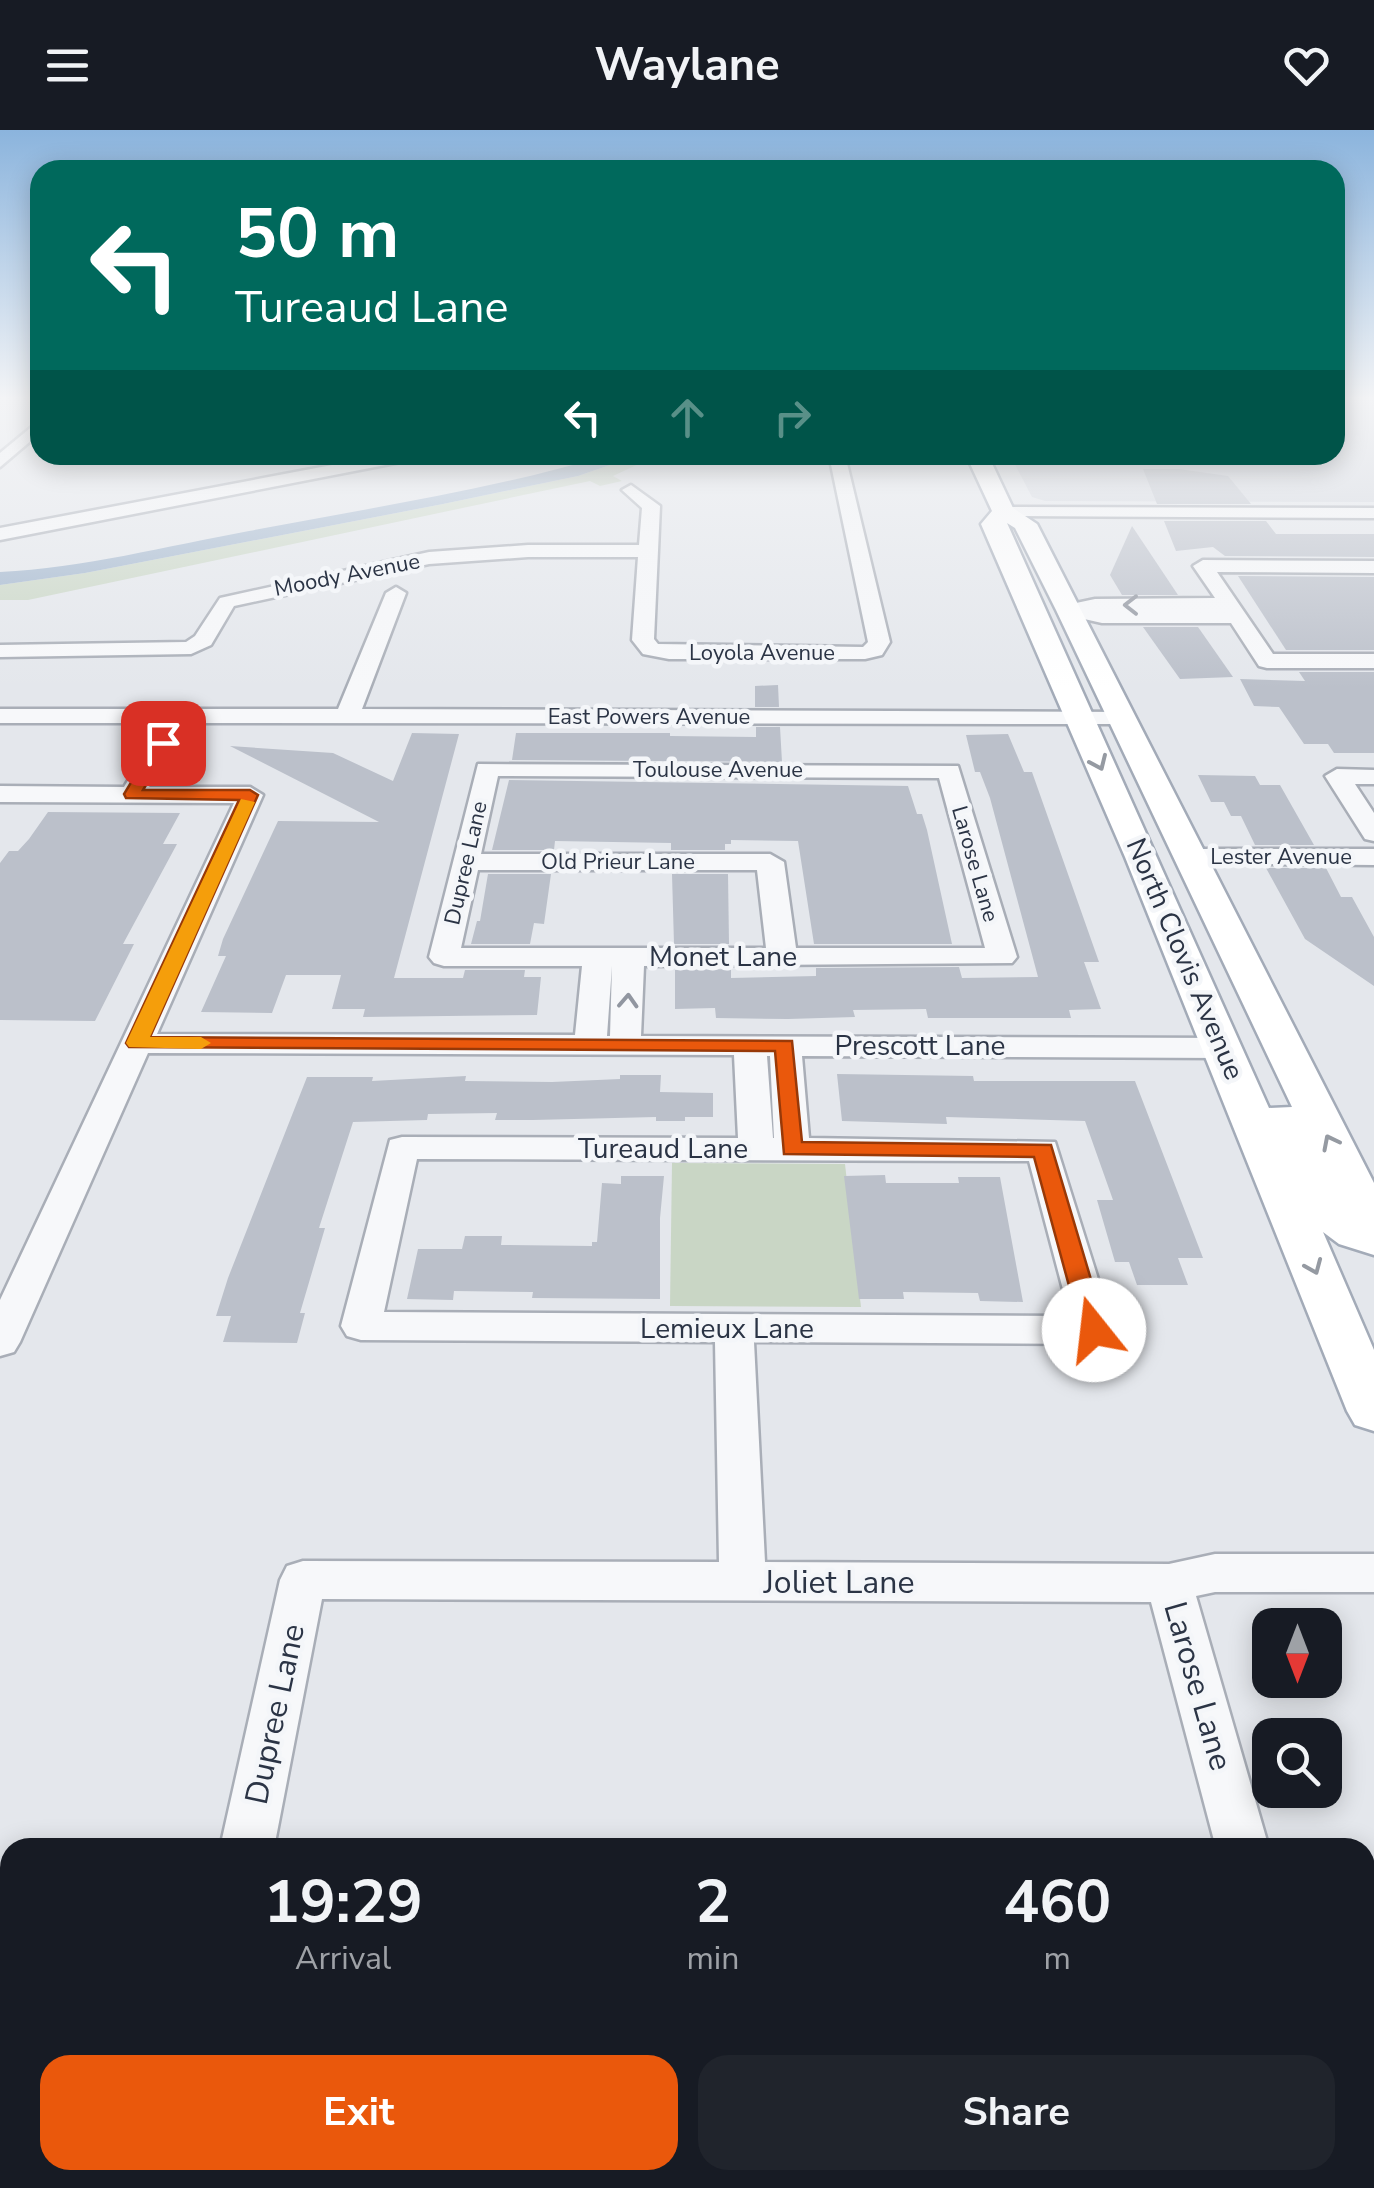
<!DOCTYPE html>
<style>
:root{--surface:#171b24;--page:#20242c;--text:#f1f3f6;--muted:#9ea1a6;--accent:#ea580c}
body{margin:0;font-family:"Nunito Sans",sans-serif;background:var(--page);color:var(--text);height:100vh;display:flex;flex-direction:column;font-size:38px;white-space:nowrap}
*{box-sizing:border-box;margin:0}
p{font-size:32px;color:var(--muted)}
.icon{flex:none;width:55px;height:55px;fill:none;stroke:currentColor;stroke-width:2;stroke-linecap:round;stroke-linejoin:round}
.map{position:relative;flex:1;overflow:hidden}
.panel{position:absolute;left:0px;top:1708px;width:1375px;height:352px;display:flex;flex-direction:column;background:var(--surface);border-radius:30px 30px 0 0;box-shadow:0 5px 25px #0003}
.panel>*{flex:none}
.guide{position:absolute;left:30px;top:30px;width:1315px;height:305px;border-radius:30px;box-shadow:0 5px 25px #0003;background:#00695c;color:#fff;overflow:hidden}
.needle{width:65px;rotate:180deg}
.tools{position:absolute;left:1252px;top:1478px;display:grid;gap:20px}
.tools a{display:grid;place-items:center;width:90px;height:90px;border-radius:20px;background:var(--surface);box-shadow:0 5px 25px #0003;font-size:50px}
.pin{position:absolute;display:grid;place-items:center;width:85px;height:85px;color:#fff;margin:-42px;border-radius:20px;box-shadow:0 5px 15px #0006}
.me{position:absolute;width:110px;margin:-55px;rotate:344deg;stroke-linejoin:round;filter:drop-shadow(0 0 8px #0008)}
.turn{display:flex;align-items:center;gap:35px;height:210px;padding:0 40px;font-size:45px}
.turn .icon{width:130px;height:130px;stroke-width:2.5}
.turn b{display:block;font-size:70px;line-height:85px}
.lanes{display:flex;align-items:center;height:95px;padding:0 40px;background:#0003;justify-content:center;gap:50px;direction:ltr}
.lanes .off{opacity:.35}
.eta{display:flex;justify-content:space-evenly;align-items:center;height:170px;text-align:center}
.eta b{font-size:60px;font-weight:700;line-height:70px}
.action{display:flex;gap:20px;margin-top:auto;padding:20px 40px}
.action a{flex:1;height:115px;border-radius:30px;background:var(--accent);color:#fff;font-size:40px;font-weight:700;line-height:115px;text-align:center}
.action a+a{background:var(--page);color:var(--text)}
header{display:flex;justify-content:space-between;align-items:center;height:130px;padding:0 40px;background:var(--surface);font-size:45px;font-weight:700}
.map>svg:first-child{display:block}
</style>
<header><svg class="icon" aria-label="menu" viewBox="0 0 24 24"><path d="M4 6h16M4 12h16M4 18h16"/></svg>Waylane<svg class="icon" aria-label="heart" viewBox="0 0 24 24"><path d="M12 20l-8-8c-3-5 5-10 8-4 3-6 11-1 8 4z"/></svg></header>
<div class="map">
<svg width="1374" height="2058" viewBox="0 0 1374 2058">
<rect width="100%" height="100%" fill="#e4e7ec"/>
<path fill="#d2d6de" d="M 1335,270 L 1374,270 L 1374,372 L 1045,371 L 1032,367 L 1010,325 L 1335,325 Z"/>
<g fill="#c9d6c5">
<path d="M 639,325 L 658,325 L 613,346 L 622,351 L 600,356 L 590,351 L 28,470 L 0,470 L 0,455 L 85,443 L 443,374 L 578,346 Z"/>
<path d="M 672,1033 L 845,1034 L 861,1177 L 670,1176 Z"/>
</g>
<path fill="#9fb4cc" d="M 608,325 L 639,325 L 578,346 L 443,374 L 85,443 L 0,455 L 0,442 C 83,438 167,416 249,401 C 369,378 491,360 608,325 Z"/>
<g fill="#bbc0ca">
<path d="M 1143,339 L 1179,339 L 1228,346 L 1251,374 L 1157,374 Z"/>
<path d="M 1164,391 L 1266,391 L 1276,404 L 1374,404 L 1374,427 L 1225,426 L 1213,417 L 1176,421 Z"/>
<path d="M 1132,396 L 1178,465 L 1122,465 L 1110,445 Z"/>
<path d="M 1238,446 L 1374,447 L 1374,520 L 1286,520 Z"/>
<path d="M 1143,497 L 1198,497 L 1233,547 L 1180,549 Z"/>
<path d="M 1299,542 L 1374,542 L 1374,623 L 1334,623 L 1328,614 L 1304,614 L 1279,577 L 1254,576 L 1240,549 L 1305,551 Z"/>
<path d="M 778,555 L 779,577 L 755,577 L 755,556 Z"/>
<path d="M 756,597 L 780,597 L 782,632 L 512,630 L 516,603 L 670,603 L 670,606 L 756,607 Z"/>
<path d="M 412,603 L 459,604 L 394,848 L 463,848 L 465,840 L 525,840 L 524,847 L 541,847 L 537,885 L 363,887 L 365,879 L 332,879 L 341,845 L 286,845 L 272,883 L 201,882 L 226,826 L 218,826 L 223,809 L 278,691 L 379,692 L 230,616 L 333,623 L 393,651 Z"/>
<path d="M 1008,604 L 1024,642 L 1032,642 L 1099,832 L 1084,832 L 1101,879 L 1069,880 L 1071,888 L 928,888 L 926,879 L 853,880 L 855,887 L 788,889 L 716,888 L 715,878 L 675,879 L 675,840 L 731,839 L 731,848 L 816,846 L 816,838 L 959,837 L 962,848 L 1038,847 L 990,668 L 980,642 L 975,642 L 966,605 Z"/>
<path d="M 1198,645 L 1255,646 L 1260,655 L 1280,655 L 1314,715 L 1255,715 L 1241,686 L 1231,686 L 1224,672 L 1211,672 Z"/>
<path d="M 509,650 L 908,656 L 917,684 L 922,684 L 927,700 L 952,814 L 814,814 L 798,711 L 731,710 L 731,714 L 725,714 L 725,720 L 671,720 L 671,713 L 555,711 L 554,720 L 492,720 Z"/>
<path d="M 48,682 L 180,683 L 163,714 L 177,714 L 123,814 L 134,814 L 95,891 L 0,890 L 0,733 L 9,721 L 18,721 L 29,709 Z"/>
<path d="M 1266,738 L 1326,738 L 1341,767 L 1352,767 L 1374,807 L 1374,856 L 1305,809 Z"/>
<path d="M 488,744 L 551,744 L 544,794 L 534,793 L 530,814 L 471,814 L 477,791 L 480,791 Z"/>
<path d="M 672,744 L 728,744 L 729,814 L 674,814 Z"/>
<path d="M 837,944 L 973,946 L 974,951 L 1135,951 L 1203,1128 L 1178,1128 L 1188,1155 L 1137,1155 L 1129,1132 L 1115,1132 L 1097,1070 L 1113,1070 L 1085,991 L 946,987 L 947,994 L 842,991 Z"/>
<path d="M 620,945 L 661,945 L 660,962 L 713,963 L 713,987 L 685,987 L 685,991 L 656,991 L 656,987 L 533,990 L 495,990 L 497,983 L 428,984 L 427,990 L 353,992 L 319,1098 L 325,1098 L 300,1183 L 305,1183 L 297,1213 L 223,1212 L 231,1186 L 216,1186 L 228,1148 L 307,947 L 373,947 L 372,951 L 466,946 L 465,951 L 552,952 L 620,949 Z"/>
<path d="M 885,1045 L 886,1053 L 959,1053 L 958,1047 L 1000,1047 L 1023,1172 L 980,1171 L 978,1163 L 903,1162 L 904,1169 L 859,1169 L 844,1046 Z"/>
<path d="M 621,1046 L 664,1046 L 660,1088 L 660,1169 L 532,1168 L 533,1162 L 454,1161 L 453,1170 L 407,1169 L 418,1119 L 462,1119 L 465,1106 L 502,1106 L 501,1115 L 592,1116 L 592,1112 L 597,1112 L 602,1053 L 621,1054 Z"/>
</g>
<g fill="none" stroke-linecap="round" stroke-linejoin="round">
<defs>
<g id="minor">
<path d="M 40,290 L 40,303 L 0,337 L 0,323 Z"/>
<path d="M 385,325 L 419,325 L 411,330 L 0,410 L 0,398 Z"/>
<path d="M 829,325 L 845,325 L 890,512 L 882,525 L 865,529 L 669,529 L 643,524 L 632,510 L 638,427 L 528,427 L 429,434 L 234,476 L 211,515 L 191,524 L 0,527 L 0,515 L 186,512 L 195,506 L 220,468 L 429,422 L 528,415 L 639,415 L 642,378 L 622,360 L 631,355 L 660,376 L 654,509 L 658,514 L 863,517 L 868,512 Z"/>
<path d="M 1004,377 L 1374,378 L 1374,388 L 998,386 L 995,382 Z"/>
<path d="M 1203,430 L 1374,431 L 1374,443 L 1217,442 L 1273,524 L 1374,524 L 1374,538 L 1267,538 L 1259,536 L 1231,493 L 1102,493 L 1062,484 L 1059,480 L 1062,476 L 1095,469 L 1215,468 L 1193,436 Z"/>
<path d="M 396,457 L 406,463 L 362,579 L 1128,582 L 1132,587 L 1120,594 L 186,593 L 149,657 L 250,657 L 263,665 L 157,904 L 575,905 L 582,836 L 444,836 L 434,833 L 429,827 L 478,634 L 958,636 L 1017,827 L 1012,833 L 644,836 L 641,906 L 1223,908 L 1234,911 L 1239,918 L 1234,925 L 1223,928 L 802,926 L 809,1008 L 1055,1012 L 1114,1200 L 1108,1210 L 1094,1214 L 754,1212 L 765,1432 L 1169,1434 L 1215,1424 L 1374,1424 L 1374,1462 L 1215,1462 L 1196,1466 L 1269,1718 L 1216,1718 L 1151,1472 L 322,1469 L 274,1718 L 220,1718 L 280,1450 L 287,1436 L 303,1431 L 719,1432 L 715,1212 L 361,1210 L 347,1206 L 341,1196 L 390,1010 L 402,1007 L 738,1008 L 734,925 L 148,923 L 20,1212 L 14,1222 L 0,1226 L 0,1170 L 234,673 L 0,672 L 0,656 L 124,657 L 163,593 L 0,593 L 0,579 L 338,579 L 386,463 ZM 498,646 L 939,648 L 985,818 L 796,818 L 784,732 L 770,724 L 481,724 ZM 478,740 L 757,740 L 766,818 L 461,818 ZM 612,836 L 610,906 L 607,906 ZM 767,926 L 770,926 L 774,1008 L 773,1008 ZM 417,1029 L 1029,1031 L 1070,1186 L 384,1182 Z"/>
<path d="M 1337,639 L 1374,640 L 1374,654 L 1355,654 L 1374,683 L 1374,711 L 1365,709 L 1325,646 Z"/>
<path d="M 1188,719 L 1374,719 L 1374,735 L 1178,733 L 1175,727 L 1178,721 Z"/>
</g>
<path id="major" d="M 966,325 L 988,325 L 1013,378 L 1037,394 L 1374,1053 L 1374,1125 L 1339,1114 L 1323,1102 L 1374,1220 L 1374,1301 L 1355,1295 L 1347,1281 L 1125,727 L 981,394 L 992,381 ZM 1007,393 L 1015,398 L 1056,480 L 1292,977 L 1269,978 Z"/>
</defs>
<use href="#minor" stroke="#a9aeb7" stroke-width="5"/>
<use href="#major" stroke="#a3abb8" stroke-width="5"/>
<use href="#minor" fill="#f7f8fa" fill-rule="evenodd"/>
<use href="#major" fill="#fff" fill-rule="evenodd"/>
</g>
<defs><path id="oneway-chevron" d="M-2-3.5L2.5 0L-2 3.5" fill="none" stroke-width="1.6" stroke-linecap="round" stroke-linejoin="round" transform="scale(2.5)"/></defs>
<g stroke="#9196a0">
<use href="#oneway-chevron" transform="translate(1131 475) rotate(180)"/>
<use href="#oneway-chevron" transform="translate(628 871) rotate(-87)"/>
</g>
<g stroke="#959aa2">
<use href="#oneway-chevron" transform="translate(1099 633) rotate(66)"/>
<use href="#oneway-chevron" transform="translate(1330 1012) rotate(-117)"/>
<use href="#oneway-chevron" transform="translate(1314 1137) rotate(67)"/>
</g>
<linearGradient id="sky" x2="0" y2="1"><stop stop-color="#8bb4dd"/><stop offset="0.48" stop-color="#f3f4f6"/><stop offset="1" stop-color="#f3f4f6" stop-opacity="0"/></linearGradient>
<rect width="1374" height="558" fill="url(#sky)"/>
<path fill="#ea580c" stroke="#983908" stroke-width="2.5" d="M 163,608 L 171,613 L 143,660 L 250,660 L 258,665 L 150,907 L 792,911 L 802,1012 L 1051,1015 L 1106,1200 L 1103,1206 L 1084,1206 L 1081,1200 L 1034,1027 L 784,1024 L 775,921 L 129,917 L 126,913 L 239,670 L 126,668 L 124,664 L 155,613 Z"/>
<path fill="#f59e0b" d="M 241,669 L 255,672 L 150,907 L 201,907 L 211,913 L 201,919 L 129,917 L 126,913 Z"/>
<g text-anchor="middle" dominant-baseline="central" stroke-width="9" stroke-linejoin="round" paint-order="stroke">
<g font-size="22" fill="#2b3445" stroke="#f4f6f9">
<text transform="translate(347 445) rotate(-11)">Moody Avenue</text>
<text x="762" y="523">Loyola Avenue</text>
<text x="649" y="587">East Powers Avenue</text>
<text x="718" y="640">Toulouse Avenue</text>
<text x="1281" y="727">Lester Avenue</text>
<text x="618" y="732">Old Prieur Lane</text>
<text transform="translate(466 733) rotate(-77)">Dupree Lane</text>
<text transform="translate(975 734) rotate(74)">Larose Lane</text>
</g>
<g font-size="28" fill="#2b3445" stroke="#f4f6f9">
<text x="723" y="827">Monet Lane</text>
<text transform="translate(1185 829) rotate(67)">North Clovis Avenue</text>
<text x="920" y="916">Prescott Lane</text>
<text x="663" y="1019">Tureaud Lane</text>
<text x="727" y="1199">Lemieux Lane</text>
</g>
<g font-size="32" fill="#2b3445" stroke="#f4f6f9">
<text x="839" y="1452">Joliet Lane</text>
<text transform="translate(1198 1556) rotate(74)">Larose Lane</text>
<text transform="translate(275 1584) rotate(-78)">Dupree Lane</text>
</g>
</g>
</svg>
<div class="tools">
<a><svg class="needle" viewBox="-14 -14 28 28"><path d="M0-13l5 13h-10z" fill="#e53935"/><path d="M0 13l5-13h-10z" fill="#9ea1a6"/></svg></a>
<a><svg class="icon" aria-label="search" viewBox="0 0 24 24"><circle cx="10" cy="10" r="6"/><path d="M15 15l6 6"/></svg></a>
</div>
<div class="pin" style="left:163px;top:613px;background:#d93025"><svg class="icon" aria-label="arrive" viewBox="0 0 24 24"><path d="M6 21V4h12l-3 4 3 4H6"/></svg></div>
<svg class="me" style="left:1094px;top:1200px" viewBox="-20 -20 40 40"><circle r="19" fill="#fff"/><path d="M0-13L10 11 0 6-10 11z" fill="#ea580c"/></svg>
<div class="guide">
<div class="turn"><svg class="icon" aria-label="left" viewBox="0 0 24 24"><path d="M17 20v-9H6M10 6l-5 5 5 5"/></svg><div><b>50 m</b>Tureaud Lane</div></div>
<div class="lanes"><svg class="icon" aria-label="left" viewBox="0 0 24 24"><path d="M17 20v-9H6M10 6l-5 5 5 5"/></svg><svg class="icon off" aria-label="ahead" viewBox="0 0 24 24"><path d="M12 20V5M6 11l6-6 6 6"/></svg><svg class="icon off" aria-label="right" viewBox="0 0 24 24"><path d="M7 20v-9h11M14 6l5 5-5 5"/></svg></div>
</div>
<section class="panel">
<div class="eta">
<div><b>19:29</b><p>Arrival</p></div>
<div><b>2</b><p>min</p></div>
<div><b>460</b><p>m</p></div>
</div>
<div class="action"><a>Exit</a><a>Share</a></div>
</section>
</div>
